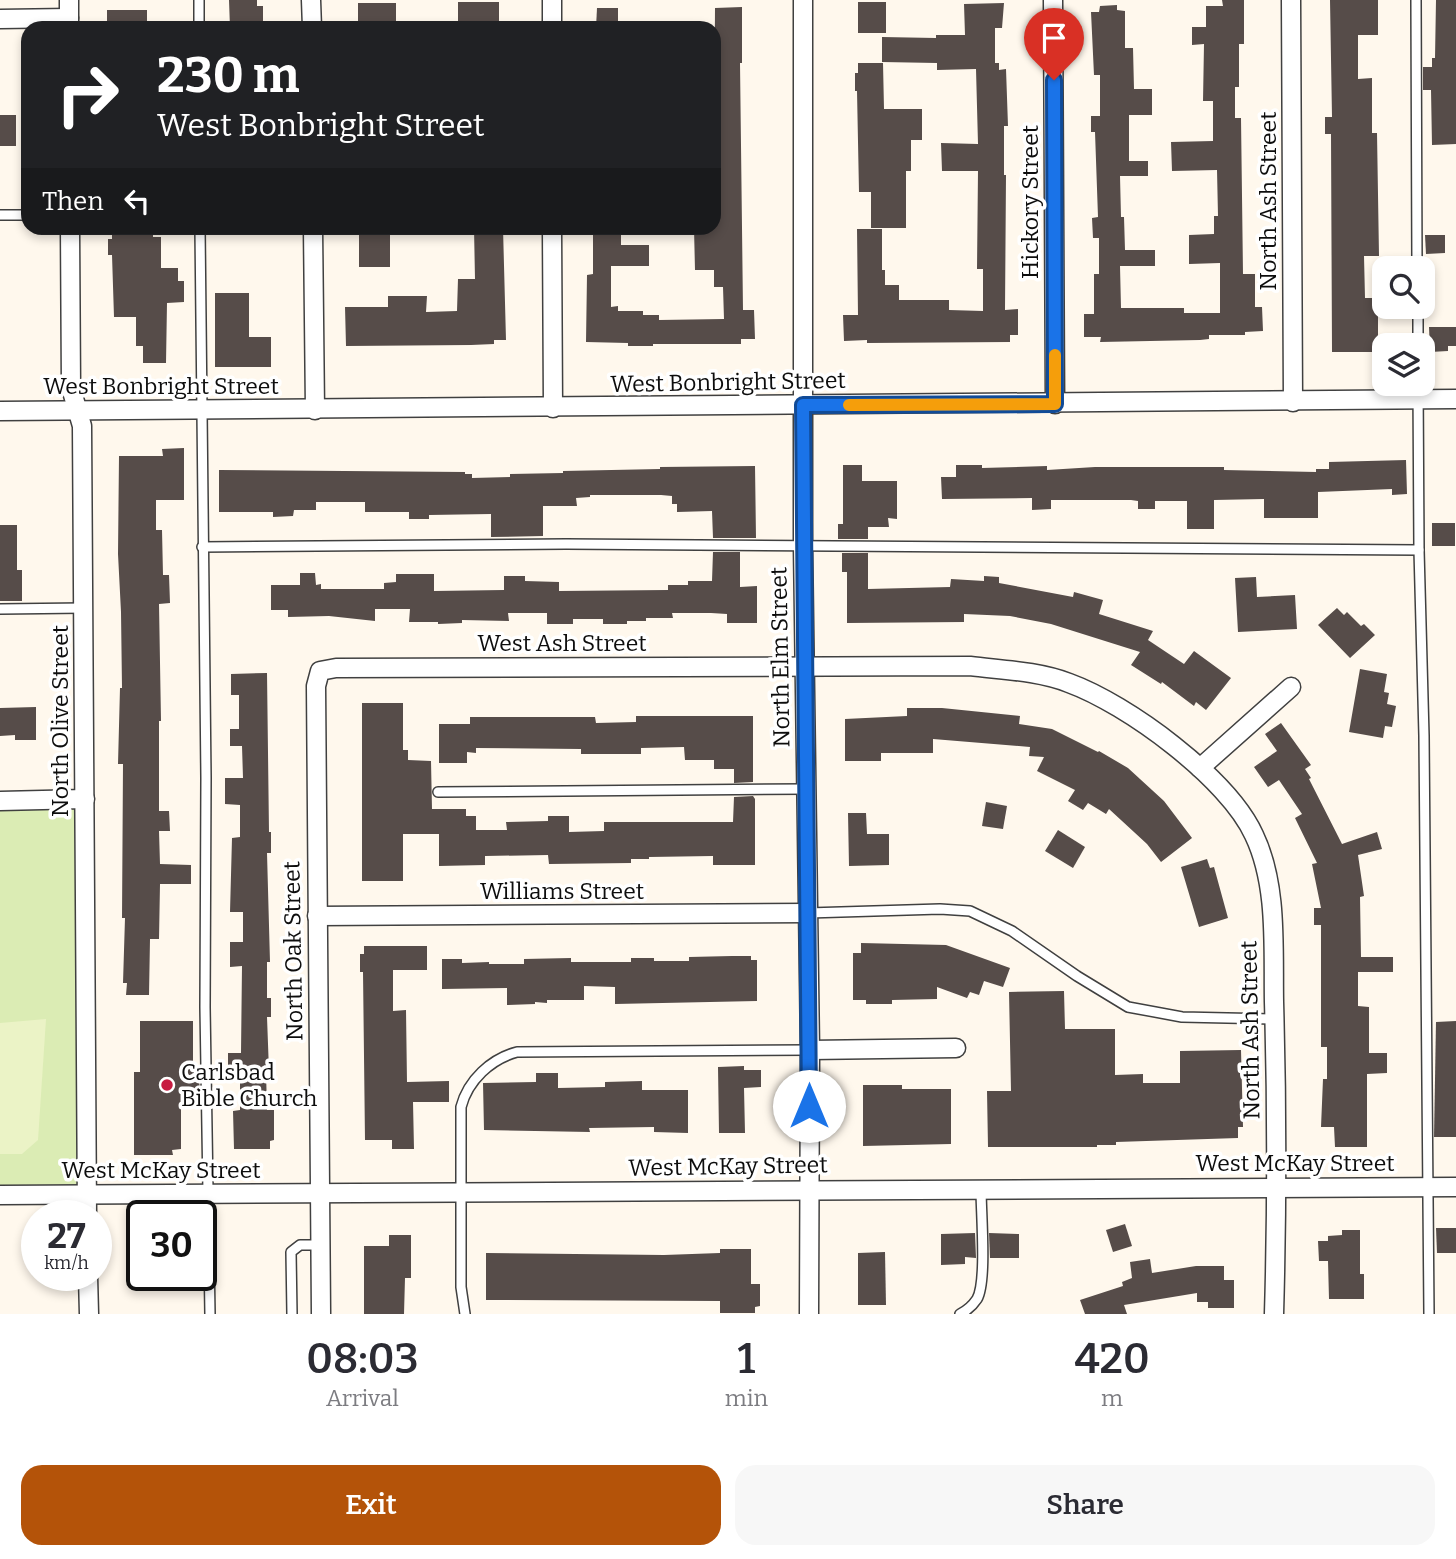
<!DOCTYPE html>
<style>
:root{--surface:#fff;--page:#f7f7f7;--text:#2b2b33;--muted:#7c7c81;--accent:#b45309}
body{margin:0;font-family:Bitter,serif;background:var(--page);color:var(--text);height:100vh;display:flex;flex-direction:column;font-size:26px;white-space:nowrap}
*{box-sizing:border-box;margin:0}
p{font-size:23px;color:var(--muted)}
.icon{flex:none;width:38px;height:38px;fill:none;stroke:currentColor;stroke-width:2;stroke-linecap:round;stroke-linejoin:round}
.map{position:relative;height:1314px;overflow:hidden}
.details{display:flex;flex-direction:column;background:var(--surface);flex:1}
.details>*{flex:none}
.hud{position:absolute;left:21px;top:21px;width:700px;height:214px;border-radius:21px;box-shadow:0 4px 10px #0003;background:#202124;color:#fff;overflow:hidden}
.buttons{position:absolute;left:1372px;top:256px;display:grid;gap:14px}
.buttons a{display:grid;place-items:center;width:63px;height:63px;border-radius:14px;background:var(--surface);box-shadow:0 4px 10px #0003;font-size:35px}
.speed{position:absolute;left:21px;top:1200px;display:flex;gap:14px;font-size:35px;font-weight:700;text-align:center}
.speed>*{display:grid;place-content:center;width:91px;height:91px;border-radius:50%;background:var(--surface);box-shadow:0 4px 10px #0003;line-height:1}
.speed small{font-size:18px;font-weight:400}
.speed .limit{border:4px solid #111;border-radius:10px;background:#fff;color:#111}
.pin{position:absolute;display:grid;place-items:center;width:60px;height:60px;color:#fff;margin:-72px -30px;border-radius:50% 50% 50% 0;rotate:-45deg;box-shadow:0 0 7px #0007}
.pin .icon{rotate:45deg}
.me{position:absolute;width:77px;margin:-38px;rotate:0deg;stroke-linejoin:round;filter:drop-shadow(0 0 5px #0008)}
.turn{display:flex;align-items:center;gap:24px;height:147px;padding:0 21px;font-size:32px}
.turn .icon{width:91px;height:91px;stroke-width:2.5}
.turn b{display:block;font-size:49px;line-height:60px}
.then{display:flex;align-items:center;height:66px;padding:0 21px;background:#0003;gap:14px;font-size:26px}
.eta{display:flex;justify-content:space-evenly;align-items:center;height:119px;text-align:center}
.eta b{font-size:42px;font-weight:600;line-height:49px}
.action{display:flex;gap:14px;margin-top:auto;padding:14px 21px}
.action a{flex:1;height:80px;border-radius:21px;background:var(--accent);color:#fff;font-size:28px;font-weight:600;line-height:80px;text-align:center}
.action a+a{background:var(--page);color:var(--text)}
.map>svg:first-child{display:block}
</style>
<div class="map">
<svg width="1456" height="1314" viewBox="0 0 1456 1314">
<rect width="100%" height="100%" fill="#fff8ed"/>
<path fill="#dbecb4" d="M 85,799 L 87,1194 L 0,1195 L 0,801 Z"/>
<path fill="#ebf3c6" d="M 46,1019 L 38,1140 L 22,1154 L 0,1154 L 0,1023 Z"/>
<g fill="#564c49">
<path d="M 229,0 L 257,0 L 257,6 L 263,6 L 263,28 L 230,28 Z"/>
<path d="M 1222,0 L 1244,0 L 1244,44 L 1239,44 L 1239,87 L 1235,87 L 1235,118 L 1241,118 L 1243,274 L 1255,274 L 1255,307 L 1262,307 L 1263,331 L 1245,332 L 1245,335 L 1209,335 L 1209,339 L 1200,340 L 1100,342 L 1101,337 L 1084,337 L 1084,314 L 1094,314 L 1094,274 L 1099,274 L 1099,238 L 1093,238 L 1092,218 L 1098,217 L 1095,132 L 1091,132 L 1091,116 L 1100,116 L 1100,75 L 1094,75 L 1091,12 L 1099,12 L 1100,6 L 1117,5 L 1117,10 L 1125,11 L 1125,48 L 1133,48 L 1134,89 L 1152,89 L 1152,115 L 1129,115 L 1129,161 L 1148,161 L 1148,176 L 1120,176 L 1121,217 L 1124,217 L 1125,250 L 1155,250 L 1155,266 L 1120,266 L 1121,308 L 1184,308 L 1184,313 L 1220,313 L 1220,263 L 1189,264 L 1189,235 L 1214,234 L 1214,216 L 1218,216 L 1217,170 L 1172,171 L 1171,142 L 1213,141 L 1213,101 L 1203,101 L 1204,44 L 1192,45 L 1192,27 L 1206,27 L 1206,6 L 1223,6 Z"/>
<path d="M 1330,0 L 1378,0 L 1378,35 L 1358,35 L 1358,79 L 1372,78 L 1372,133 L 1377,133 L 1379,256 L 1364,256 L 1365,298 L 1378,298 L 1378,352 L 1332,352 L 1331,134 L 1325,134 L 1325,117 L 1332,117 Z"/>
<path d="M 1436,0 L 1456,0 L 1456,144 L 1432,145 L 1431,90 L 1423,90 L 1423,67 L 1432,67 L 1432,58 L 1435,58 Z"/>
<rect x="458" y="2" width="41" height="26"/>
<rect x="858" y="2" width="28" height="31"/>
<rect x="358" y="3" width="38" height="25"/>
<path d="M 1004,3 L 1002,28 L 995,28 L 995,63 L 999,63 L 999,70 L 1006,69 L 1008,126 L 1004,126 L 1004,175 L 1006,175 L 1005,310 L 1018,309 L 1018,335 L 1010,335 L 1010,342 L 867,343 L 867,340 L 844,341 L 843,315 L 858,315 L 857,229 L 882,229 L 882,270 L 885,270 L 885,285 L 899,285 L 899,300 L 949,300 L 949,310 L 983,311 L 983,269 L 977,269 L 978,171 L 942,171 L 941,143 L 978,144 L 976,69 L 937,70 L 937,63 L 882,62 L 882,37 L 936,38 L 936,35 L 965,35 L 964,4 Z"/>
<path d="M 742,7 L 742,63 L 740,63 L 743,310 L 754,310 L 755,339 L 741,339 L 741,344 L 653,344 L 653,346 L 628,346 L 628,343 L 586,342 L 587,275 L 593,274 L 593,228 L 621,228 L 621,245 L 649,245 L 649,266 L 611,266 L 611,307 L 618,306 L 618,311 L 643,311 L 643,315 L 659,315 L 659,320 L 724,319 L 723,287 L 714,287 L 714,270 L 695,270 L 694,228 L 714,228 L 714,219 L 716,219 L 716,157 L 714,157 L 715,8 Z"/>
<path d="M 597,8 L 618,8 L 618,28 L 596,28 Z"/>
<path d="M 107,10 L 147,10 L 147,28 L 107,27 Z"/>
<path d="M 858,63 L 883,63 L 884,109 L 922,109 L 922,140 L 911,140 L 911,171 L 906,171 L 906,228 L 871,228 L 871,192 L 859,192 L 857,91 L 855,91 L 855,73 L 858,73 Z"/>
<rect x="0" y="115" width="16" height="31"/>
<path d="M 112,228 L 153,228 L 153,237 L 161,237 L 161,268 L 178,268 L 178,281 L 184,281 L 184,302 L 167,303 L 166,363 L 143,363 L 143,346 L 136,346 L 136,317 L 114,317 L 112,255 L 108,255 L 108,239 L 112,239 Z"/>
<rect x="359" y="228" width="31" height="39"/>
<path d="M 474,228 L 503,228 L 506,340 L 494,340 L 494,344 L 471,345 L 346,346 L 345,307 L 388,307 L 388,296 L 427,296 L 426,312 L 457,311 L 458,279 L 475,279 Z"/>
<path d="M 1425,235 L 1445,235 L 1445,253 L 1426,254 Z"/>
<path d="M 215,293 L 249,293 L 249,337 L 271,337 L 271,367 L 215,367 Z"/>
<path d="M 1429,327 L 1456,327 L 1456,346 L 1448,346 L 1448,351 L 1430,352 Z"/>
<path d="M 184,448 L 184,500 L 156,500 L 156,530 L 162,530 L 163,575 L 169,575 L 170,603 L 159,604 L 161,721 L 159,721 L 159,811 L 169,811 L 170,831 L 159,831 L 160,864 L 191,865 L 191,884 L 160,884 L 159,939 L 150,939 L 149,995 L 126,995 L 127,983 L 123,983 L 125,918 L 122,918 L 123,764 L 118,764 L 120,688 L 122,688 L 121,612 L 118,554 L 119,456 L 163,456 L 162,449 Z"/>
<path d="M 1406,460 L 1407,494 L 1392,495 L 1392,489 L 1318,492 L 1318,518 L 1264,518 L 1264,499 L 1214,500 L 1214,529 L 1187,529 L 1187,501 L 1155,501 L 1155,509 L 1138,509 L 1138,501 L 1131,500 L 1051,500 L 1051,509 L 1032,510 L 1032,498 L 942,499 L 941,477 L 956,477 L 956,465 L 982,465 L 982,468 L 1047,466 L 1047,470 L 1095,467 L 1224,467 L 1224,470 L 1316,472 L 1316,469 L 1329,469 L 1329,462 Z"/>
<path d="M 843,465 L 862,465 L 862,481 L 897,481 L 897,519 L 888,518 L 889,527 L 868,527 L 868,539 L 838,539 L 838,524 L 843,524 Z"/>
<path d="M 755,466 L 756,538 L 713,538 L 712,511 L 677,512 L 677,504 L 672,504 L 672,496 L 661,495 L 590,495 L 590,497 L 576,498 L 577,506 L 543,506 L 543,536 L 491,537 L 491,514 L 429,515 L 429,519 L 409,519 L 409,512 L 365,512 L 365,502 L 316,502 L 316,510 L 294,510 L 293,516 L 273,517 L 273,512 L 219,512 L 219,470 L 465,472 L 465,474 L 472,474 L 472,478 L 510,477 L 510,474 L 563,473 L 563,471 L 660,469 L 660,467 Z"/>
<rect x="1432" y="523" width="23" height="23"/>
<path d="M 0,525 L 17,525 L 17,570 L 22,570 L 22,601 L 0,601 Z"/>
<path d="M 713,552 L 740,552 L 740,587 L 757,586 L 757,623 L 727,623 L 727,614 L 711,613 L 672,613 L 673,618 L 646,618 L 646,621 L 627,621 L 627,624 L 603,624 L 603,619 L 573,619 L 573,624 L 547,624 L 547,613 L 508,613 L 509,621 L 462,620 L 462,623 L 438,624 L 438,622 L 409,622 L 410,609 L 375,609 L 375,621 L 329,616 L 288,617 L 288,610 L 271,610 L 271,585 L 300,585 L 300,573 L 315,573 L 316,585 L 321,584 L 321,589 L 384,589 L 384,583 L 396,582 L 396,574 L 434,574 L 434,591 L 504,590 L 504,576 L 525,576 L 525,581 L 559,582 L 559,591 L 668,590 L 668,585 L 688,585 L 688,581 L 712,581 Z"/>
<path d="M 842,553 L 868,553 L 868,589 L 950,587 L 951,579 L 984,581 L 984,576 L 999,577 L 999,583 L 1073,597 L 1074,592 L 1103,600 L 1099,614 L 1153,631 L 1148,640 L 1184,664 L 1194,651 L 1231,678 L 1206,710 L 1196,702 L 1194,706 L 1162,682 L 1161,684 L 1131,665 L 1140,652 L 1051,624 L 1010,616 L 964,614 L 964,622 L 847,623 L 847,572 L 842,572 Z"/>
<path d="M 1256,577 L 1257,597 L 1295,595 L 1297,629 L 1238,632 L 1235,578 Z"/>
<path d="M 1337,608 L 1344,615 L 1347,612 L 1361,626 L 1364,624 L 1375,635 L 1350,658 L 1318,625 Z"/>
<path d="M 1360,669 L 1387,674 L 1384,692 L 1389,693 L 1387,704 L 1396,706 L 1392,727 L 1385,726 L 1383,738 L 1349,732 Z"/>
<path d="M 267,673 L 269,832 L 271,832 L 271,853 L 267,853 L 270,962 L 267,962 L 267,998 L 271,998 L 271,1017 L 267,1017 L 269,1071 L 266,1071 L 267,1110 L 274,1110 L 274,1140 L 270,1141 L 270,1149 L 234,1149 L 233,1111 L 240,1110 L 240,1074 L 228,1075 L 228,1053 L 241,1053 L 242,966 L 230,967 L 230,942 L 243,942 L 243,912 L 230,912 L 232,838 L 240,837 L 240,805 L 225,804 L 225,778 L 243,778 L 242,746 L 230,746 L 230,729 L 239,729 L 239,695 L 231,695 L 231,674 Z"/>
<path d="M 362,703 L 403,703 L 403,750 L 408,750 L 408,760 L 431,761 L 432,809 L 466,809 L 466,816 L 476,816 L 476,830 L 507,830 L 506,822 L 548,821 L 548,816 L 569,816 L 569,832 L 604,831 L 604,822 L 733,822 L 734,797 L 753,796 L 755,799 L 755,865 L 713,865 L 713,856 L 649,857 L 649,859 L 631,859 L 631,863 L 549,864 L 548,855 L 485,856 L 485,865 L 439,866 L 439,834 L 403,834 L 403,881 L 362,881 Z"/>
<path d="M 36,707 L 36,740 L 15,740 L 15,735 L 0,736 L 0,708 Z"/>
<path d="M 907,708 L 942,708 L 1020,716 L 1019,724 L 1052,729 L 1098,752 L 1099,751 L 1128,768 L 1164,801 L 1192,838 L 1161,862 L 1147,844 L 1109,809 L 1106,814 L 1088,803 L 1083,810 L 1068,801 L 1075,790 L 1037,771 L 1044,757 L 1029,756 L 1030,747 L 933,739 L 933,753 L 881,753 L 881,761 L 845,761 L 845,719 L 907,716 Z"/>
<path d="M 636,716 L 753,716 L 753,782 L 734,783 L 734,769 L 714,769 L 714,760 L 685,760 L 684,747 L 641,748 L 641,754 L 581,754 L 581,749 L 476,748 L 476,753 L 467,752 L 467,763 L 439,763 L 439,724 L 470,724 L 470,717 L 595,717 L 596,723 L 636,722 Z"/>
<path d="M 1281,723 L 1311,765 L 1305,769 L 1311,778 L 1309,779 L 1342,844 L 1377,832 L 1382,849 L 1358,855 L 1364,896 L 1360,897 L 1361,957 L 1393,957 L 1393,972 L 1358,972 L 1358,1006 L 1369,1007 L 1369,1053 L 1387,1053 L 1387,1073 L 1367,1074 L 1367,1147 L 1335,1147 L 1334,1127 L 1321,1127 L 1323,1079 L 1327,1079 L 1327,1047 L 1321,1047 L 1321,925 L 1314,925 L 1314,908 L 1321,908 L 1312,864 L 1317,863 L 1295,818 L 1302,814 L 1279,780 L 1268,787 L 1254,767 L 1277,751 L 1265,734 Z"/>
<path d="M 986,802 L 1007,806 L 1003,829 L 982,826 Z"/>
<path d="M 848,813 L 866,813 L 867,834 L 889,834 L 889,865 L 849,866 Z"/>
<path d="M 1058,830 L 1085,847 L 1073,868 L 1045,851 Z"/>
<path d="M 1207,859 L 1210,868 L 1214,867 L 1228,918 L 1199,927 L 1181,867 Z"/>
<path d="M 861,943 L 946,945 L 1010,968 L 1003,987 L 984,981 L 979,995 L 970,992 L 967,998 L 937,987 L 937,999 L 892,1000 L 892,1004 L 866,1004 L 866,1000 L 853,1000 L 853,953 L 861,953 Z"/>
<path d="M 364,946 L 427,946 L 427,970 L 393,970 L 393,1011 L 406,1010 L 407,1082 L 449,1081 L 449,1102 L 413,1102 L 414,1149 L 392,1149 L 392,1140 L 365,1140 L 363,972 L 360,972 L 360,954 L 364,954 Z"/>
<path d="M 732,956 L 751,956 L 751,960 L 757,960 L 757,1001 L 615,1004 L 615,987 L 584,986 L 584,1000 L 547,1000 L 547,1003 L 535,1002 L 535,1004 L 507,1005 L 507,988 L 442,989 L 442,959 L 462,959 L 462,963 L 489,962 L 489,964 L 524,964 L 524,959 L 571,958 L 571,962 L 631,962 L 631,958 L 654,958 L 654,961 L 689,961 L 689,957 Z"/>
<path d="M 1064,991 L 1065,1029 L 1115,1029 L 1115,1075 L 1143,1074 L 1143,1083 L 1180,1083 L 1180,1051 L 1241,1050 L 1243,1127 L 1238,1127 L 1238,1138 L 1116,1142 L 1116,1145 L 1097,1145 L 1097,1147 L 988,1147 L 987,1091 L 1011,1091 L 1009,992 Z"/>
<path d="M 140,1021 L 193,1021 L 193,1072 L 199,1072 L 200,1099 L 181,1099 L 181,1149 L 172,1150 L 173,1155 L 134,1155 L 134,1072 L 140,1072 Z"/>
<path d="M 1456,1021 L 1456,1137 L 1434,1137 L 1436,1022 Z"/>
<path d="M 744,1066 L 744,1070 L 761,1070 L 761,1087 L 744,1088 L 745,1133 L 719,1133 L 718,1067 Z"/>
<path d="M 536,1073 L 558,1073 L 558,1088 L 605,1087 L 605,1082 L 642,1081 L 642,1090 L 688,1090 L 688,1133 L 654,1132 L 654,1127 L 589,1128 L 590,1132 L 484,1130 L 483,1083 L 536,1082 Z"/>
<path d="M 863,1085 L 902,1085 L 902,1089 L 951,1089 L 951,1144 L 863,1146 Z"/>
<path d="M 1125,1224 L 1132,1246 L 1113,1252 L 1106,1230 Z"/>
<path d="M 1436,1228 L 1456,1228 L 1456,1253 L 1437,1253 Z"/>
<path d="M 1342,1230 L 1360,1230 L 1360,1274 L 1364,1274 L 1364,1299 L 1329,1299 L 1328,1261 L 1319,1261 L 1318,1241 L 1328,1241 L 1328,1236 L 1342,1235 Z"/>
<path d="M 975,1233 L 976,1258 L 965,1257 L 965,1264 L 941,1265 L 941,1234 Z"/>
<path d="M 989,1233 L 1019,1234 L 1019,1258 L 990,1258 Z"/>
<path d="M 389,1235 L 411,1235 L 411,1278 L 405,1278 L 404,1314 L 364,1314 L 364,1246 L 389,1246 Z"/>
<path d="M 720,1249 L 751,1249 L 751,1284 L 760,1284 L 760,1306 L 755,1307 L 755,1313 L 720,1313 L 720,1301 L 486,1300 L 486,1253 L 664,1255 L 720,1253 Z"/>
<path d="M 885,1252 L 886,1305 L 858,1305 L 858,1253 Z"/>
<path d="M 1150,1259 L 1152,1273 L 1196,1266 L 1224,1266 L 1224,1280 L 1234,1280 L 1234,1308 L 1208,1308 L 1208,1302 L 1197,1302 L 1197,1293 L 1124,1305 L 1127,1314 L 1085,1314 L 1080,1300 L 1123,1286 L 1122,1282 L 1132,1278 L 1130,1262 Z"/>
</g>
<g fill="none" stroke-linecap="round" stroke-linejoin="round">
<defs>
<g id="lane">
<path d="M 199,0 L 199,28"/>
<path d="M 1416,0 L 1417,268"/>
<path d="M 0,215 L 28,215"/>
<path d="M 200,228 L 206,778 L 205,1007 L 210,1314"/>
<path d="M 1418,306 L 1418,345"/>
<path d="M 1418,383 L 1419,550 L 1424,736 L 1429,1314"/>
<path d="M 202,547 L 566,544 L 1419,550"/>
<path d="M 0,609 L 84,608"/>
<path d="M 438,792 L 807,789"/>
<path d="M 808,913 L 940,909 L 970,911 L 1012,931 L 1077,976 L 1128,1007 L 1182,1017 L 1275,1019"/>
<path d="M 188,1282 L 210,1281"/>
<path d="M 292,1314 L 291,1252 L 300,1245 L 321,1245"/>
<path d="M 465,1314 L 461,1287 L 461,1107 C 468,1080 491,1059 517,1052 L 810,1050"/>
<path d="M 960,1314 C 966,1311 973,1305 977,1299 C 987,1282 981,1213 981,1189"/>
</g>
<g id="street">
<path d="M 69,0 L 69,28"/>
<path d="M 311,0 L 312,28"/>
<path d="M 552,0 L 552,28"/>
<path d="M 803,0 L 803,546 L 810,1050 L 809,1314"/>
<path d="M 1053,0 L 1055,404"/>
<path d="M 1291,0 L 1293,402"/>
<path d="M 0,19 L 69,18"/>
<path d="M 70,228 L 71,388 L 82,426 L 87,1216"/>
<path d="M 313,228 L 315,410"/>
<path d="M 552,228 L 553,408"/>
<path d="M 0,411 L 1456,399"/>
<path d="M 1200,768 L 1291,687"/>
<path d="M 0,801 L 85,799"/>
<path d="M 317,916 L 808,913"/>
<path d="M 810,1050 L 956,1048"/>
<path d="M 0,1195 L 1456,1187"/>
<path d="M 88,1276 L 89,1314"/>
<path d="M 321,1314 L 316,686 L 320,671 L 336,668 L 970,666 C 1002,670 1038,671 1069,683 C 1127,704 1228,778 1254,835 C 1278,885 1273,948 1274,1002 C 1277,1106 1277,1210 1274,1314"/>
</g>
</defs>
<use href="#lane" stroke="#404040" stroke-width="12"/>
<use href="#street" stroke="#404040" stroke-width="21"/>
<use href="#lane" stroke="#fff" stroke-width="9"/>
<use href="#street" stroke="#fff" stroke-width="18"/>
</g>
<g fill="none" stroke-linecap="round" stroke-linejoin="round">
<defs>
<path id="route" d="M 809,1106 L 803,405 L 1055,404 L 1054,80"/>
</defs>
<use href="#route" stroke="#114b97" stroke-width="18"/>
<use href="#route" stroke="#1a73e8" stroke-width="12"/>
<path stroke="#f59e0b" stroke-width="12" d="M 849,405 L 1055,404 L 1055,355"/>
</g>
<circle fill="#c71b41" stroke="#fff" stroke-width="2.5" cx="167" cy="1085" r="7"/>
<g text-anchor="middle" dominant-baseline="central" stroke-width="7" stroke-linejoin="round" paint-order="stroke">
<g font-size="23" fill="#0d0d0d" stroke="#fff">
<text transform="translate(1268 201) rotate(-90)">North Ash Street</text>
<text transform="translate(1030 202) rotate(-90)">Hickory Street</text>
<text transform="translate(728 382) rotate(-1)">West Bonbright Street</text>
<text x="161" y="386">West Bonbright Street</text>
<text x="562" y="643">West Ash Street</text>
<text transform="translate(780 657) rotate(-91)">North Elm Street</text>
<text transform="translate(60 721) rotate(-90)">North Olive Street</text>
<text x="562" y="891">Williams Street</text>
<text transform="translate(293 951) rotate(-91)">North Oak Street</text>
<text transform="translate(1250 1030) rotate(-91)">North Ash Street</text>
<text x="1295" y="1163">West McKay Street</text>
<text transform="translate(728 1166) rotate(-1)">West McKay Street</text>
<text x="161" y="1170">West McKay Street</text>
</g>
<g font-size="23" fill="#0d0d0d" stroke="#fff" text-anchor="start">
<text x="181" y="1072">Carlsbad<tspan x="181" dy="26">Bible Church</tspan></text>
</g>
</g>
</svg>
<div class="buttons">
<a><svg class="icon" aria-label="search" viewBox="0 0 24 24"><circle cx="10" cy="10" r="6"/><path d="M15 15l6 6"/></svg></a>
<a><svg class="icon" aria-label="layers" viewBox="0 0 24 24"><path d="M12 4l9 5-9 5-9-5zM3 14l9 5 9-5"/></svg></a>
</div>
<div class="speed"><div>27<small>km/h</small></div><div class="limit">30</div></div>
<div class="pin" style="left:1054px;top:80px;background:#d93025"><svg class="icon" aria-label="arrive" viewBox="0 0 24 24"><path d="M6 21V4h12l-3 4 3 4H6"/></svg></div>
<svg class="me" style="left:809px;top:1106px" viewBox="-20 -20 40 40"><circle r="19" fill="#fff"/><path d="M0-13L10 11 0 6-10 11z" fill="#1a73e8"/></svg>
<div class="hud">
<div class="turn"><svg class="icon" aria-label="right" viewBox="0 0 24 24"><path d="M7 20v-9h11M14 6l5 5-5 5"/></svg><div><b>230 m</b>West Bonbright Street</div></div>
<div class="then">Then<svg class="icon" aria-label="left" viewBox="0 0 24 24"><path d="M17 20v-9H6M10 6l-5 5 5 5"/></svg></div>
</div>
</div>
<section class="details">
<div class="eta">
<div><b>08:03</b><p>Arrival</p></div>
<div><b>1</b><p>min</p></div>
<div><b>420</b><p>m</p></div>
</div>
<div class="action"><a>Exit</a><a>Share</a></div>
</section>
